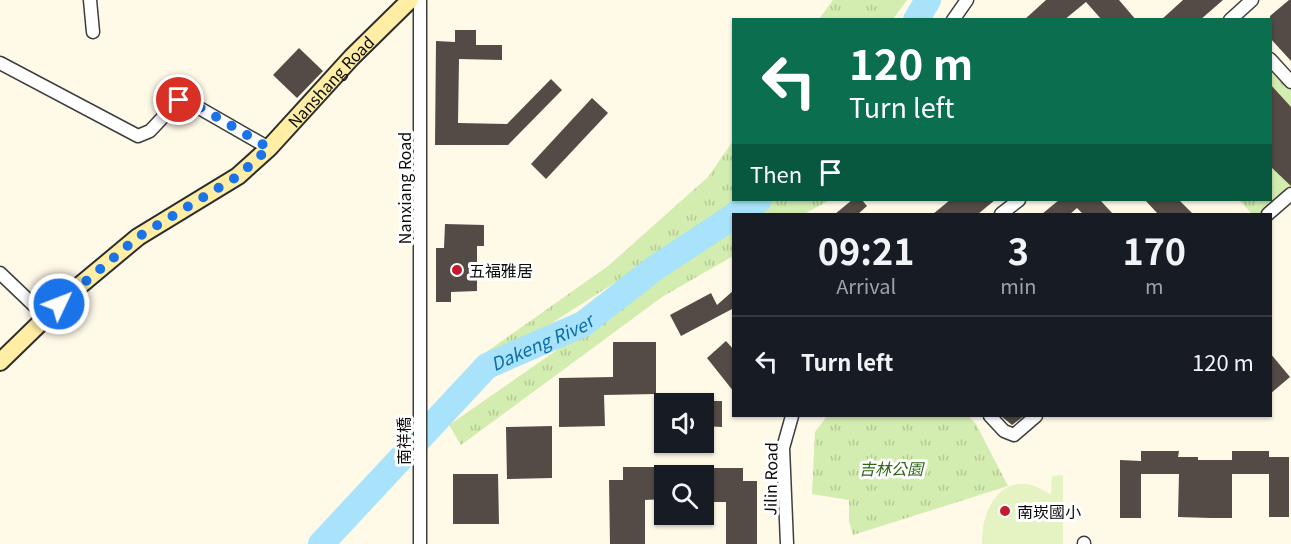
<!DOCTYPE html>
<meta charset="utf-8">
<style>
:root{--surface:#171b24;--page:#242831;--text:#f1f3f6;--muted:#9ea1a6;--line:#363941}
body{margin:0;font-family:Georgia,"Noto Sans TC",serif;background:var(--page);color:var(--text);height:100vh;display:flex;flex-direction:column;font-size:22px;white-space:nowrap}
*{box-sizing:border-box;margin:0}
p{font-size:20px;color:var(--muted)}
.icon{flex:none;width:33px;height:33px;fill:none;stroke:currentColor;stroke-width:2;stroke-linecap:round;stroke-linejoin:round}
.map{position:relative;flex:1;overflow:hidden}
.details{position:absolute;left:732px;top:213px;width:540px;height:204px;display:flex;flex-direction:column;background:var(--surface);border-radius:0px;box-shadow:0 2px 4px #0004}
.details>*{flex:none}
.hud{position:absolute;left:732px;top:18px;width:540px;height:183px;border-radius:0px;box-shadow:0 2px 4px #0004;background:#0b6e4f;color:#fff;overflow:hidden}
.fabs{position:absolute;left:654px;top:393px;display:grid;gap:12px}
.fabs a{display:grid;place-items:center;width:60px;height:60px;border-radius:0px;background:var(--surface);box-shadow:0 2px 4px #0004;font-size:30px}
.pin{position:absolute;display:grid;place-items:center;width:51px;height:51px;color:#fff;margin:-26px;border:3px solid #fff;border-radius:50%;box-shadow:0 2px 6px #0007}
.me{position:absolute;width:66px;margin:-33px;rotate:47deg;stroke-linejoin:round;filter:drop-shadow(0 0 4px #0008)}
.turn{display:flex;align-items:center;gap:21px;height:126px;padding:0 18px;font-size:27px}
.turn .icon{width:78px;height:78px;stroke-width:2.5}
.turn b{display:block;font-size:42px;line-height:51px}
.then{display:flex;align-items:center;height:57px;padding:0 18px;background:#0003;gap:12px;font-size:22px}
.eta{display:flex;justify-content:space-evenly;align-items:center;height:102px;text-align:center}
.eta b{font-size:36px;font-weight:700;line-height:42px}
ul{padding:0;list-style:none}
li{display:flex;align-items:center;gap:18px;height:90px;padding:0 18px;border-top:2px solid var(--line)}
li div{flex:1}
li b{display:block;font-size:22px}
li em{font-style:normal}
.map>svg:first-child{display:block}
</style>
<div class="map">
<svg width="1291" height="544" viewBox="0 0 1291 544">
<defs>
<pattern id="grass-tufts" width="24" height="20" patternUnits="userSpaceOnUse" patternTransform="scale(1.5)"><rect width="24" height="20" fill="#d3ecaf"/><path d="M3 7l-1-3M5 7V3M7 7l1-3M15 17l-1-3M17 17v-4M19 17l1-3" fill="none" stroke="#b4c995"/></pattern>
</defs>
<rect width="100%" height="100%" fill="#fff9e8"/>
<g fill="url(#grass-tufts)">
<path d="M 833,0 L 907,0 L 893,19 L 819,19 Z"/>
<path d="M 1271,66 L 1291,90 L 1291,187 L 1260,214 L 1252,214 L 1239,200 L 1270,200 Z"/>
<path d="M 733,141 L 734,200 L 744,200 L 491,362 L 485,353 L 608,266 L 708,177 Z"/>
<path d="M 774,200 L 830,200 L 804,214 L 753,214 Z"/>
<path d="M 733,228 L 733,256 L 662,297 L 461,445 L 449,425 Z"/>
<path d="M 827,416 L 968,416 L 976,424 L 1008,486 L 853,535 L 849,521 L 849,500 L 812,494 L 815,432 Z"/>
</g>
<path fill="#e5f2c2" d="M 1063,475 L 1063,544 L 982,544 C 981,502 1009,464 1051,495 L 1052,476 Z"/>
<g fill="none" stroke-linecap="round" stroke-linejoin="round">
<g stroke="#a8e2fb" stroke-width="26">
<path d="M 916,20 L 928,0"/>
<path d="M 736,214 L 759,200"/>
<path id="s1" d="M 321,544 L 487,366 L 583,324 L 655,268 L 734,216"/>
</g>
</g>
<g fill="#544a46">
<path d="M 1046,0 L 1119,0 L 1136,20 L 1102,20 L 1086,2 L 1064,20 L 1024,20 Z"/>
<path d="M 1183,0 L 1223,0 L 1200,20 L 1161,20 Z"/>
<path d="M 1289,0 L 1291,0 L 1291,61 L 1270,38 L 1270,16 Z"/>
<path d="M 455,30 L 476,30 L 476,45 L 502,45 L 502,60 L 459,59 L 458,123 L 507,124 L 551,79 L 562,90 L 508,145 L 435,145 L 436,41 L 455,42 Z"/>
<path d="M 299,48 L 323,71 L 297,98 L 273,75 Z"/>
<path d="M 1270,84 L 1291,107 L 1291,186 L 1270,166 Z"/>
<path d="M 592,98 L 608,113 L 546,179 L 531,164 Z"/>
<path d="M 852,200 L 862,200 L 867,206 L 858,214 L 835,214 Z"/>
<path d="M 950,200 L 995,200 L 978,214 L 933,214 Z"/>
<path d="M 1059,200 L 1100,200 L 1113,214 L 1083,214 L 1077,208 L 1070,214 L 1042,214 Z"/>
<path d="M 1145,200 L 1179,200 L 1193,214 L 1158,214 Z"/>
<path d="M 445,224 L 484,225 L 484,246 L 477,246 L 477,291 L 451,292 L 451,302 L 436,302 L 436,248 L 444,248 Z"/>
<path d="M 734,290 L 734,308 L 681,336 L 670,315 L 711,293 L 717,305 Z"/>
<path d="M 726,341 L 734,350 L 734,392 L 707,358 Z"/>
<path d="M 613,342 L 656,342 L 656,394 L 604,395 L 605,426 L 559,427 L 559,378 L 613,377 Z"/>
<path d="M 1270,353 L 1290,377 L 1270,394 Z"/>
<path d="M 704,401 L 722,401 L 722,427 L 704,426 Z"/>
<path d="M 1001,416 L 1024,416 L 1012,425 Z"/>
<path d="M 552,426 L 552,478 L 507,479 L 506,427 Z"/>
<path d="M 1141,451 L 1179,451 L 1178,457 L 1198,457 L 1198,460 L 1232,460 L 1232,451 L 1269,451 L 1269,457 L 1289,457 L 1289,517 L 1269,517 L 1269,474 L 1232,474 L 1232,518 L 1211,518 L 1178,517 L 1179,474 L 1141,474 L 1141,518 L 1120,518 L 1120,460 L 1141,461 Z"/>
<path d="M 623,467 L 664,467 L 664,499 L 645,500 L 645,544 L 610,544 L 609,480 L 623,480 Z"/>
<path d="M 704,468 L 743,468 L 743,481 L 757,481 L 757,544 L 726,544 L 726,502 L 704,502 Z"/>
<path d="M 453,474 L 498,474 L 499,524 L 453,524 Z"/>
</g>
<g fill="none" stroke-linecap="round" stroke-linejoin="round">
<defs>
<g id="street">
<path d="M 90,0 L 93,32"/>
<path d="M 953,20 L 967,0"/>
<path d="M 1230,20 L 1252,0"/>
<path d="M 1270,59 L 1291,82"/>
<path d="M 0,63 L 138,136 L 150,131 L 179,100 L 187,101 L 269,148"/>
<path d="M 1001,214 L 1019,200"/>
<path d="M 1268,214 L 1291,194"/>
<path d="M 0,273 L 46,317"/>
<path d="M 990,416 L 1004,431 L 1014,435 L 1036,416"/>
<path d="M 1084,543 L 1084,544"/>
<path d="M 420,544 L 420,0"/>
<path d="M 787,544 L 783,448 L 792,416"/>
</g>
<g id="secondary">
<path id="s2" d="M 0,362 L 72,292 L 138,237 L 238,176 L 269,148 L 352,57 L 410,0"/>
</g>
</defs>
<use href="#street" stroke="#3e3e3e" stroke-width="15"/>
<use href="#secondary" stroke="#2d2d2d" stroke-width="20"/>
<use href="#street" stroke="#fff" stroke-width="12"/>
<use href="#secondary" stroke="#ffeea3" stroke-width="16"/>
</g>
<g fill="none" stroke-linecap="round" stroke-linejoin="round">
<path stroke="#1a73e8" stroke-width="10" stroke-dasharray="0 18" d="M 59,304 L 138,237 L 238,176 L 269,148 L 198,106 L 179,100"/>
</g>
<g fill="#c4192e" stroke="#fff" stroke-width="2">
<circle cx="457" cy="270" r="6"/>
<circle cx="1005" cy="511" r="6"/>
</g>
<g text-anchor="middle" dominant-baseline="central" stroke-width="6" stroke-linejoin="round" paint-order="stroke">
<g font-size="16" fill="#0b0b0b" stroke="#fff">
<text stroke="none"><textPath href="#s2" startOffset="436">Nanshang Road</textPath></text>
<text transform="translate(404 188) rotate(-90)">Nanxiang Road</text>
<text transform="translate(403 441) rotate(-90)">南祥橋</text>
<text transform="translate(770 479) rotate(-89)">Jilin Road</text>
</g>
<g font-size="16" fill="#0b0b0b" stroke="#fff" text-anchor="start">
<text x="469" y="270">五福雅居</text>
<text x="1017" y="511">南崁國小</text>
</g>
<g font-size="16" font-style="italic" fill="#2d6617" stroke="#fff">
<text x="891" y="468">吉林公園</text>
</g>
<g font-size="18" font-style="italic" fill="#0c6da5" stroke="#fff">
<text stroke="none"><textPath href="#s1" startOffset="303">Dakeng River</textPath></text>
</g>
</g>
</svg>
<div class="fabs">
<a><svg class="icon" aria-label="sound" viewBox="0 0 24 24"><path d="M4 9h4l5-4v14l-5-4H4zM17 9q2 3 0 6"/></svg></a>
<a><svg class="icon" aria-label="search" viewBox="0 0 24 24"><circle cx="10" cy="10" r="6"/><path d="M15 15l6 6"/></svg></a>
</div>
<div class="pin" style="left:179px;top:100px;background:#d93025"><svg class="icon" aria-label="arrive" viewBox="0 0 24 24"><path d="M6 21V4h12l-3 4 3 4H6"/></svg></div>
<svg class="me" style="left:59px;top:304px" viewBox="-20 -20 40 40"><circle r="17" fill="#1a73e8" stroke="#fff" stroke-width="3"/><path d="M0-11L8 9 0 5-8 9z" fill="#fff"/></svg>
<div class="hud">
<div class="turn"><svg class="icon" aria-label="left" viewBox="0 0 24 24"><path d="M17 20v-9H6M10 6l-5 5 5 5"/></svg><div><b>120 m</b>Turn left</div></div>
<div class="then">Then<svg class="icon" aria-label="arrive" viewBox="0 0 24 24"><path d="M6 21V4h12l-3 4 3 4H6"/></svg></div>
</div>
<section class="details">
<div class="eta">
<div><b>09:21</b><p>Arrival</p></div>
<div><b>3</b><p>min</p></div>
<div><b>170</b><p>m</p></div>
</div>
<ul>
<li><svg class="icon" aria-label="left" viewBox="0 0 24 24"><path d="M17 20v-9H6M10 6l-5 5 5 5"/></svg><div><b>Turn left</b></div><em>120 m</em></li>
</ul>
</section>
</div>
